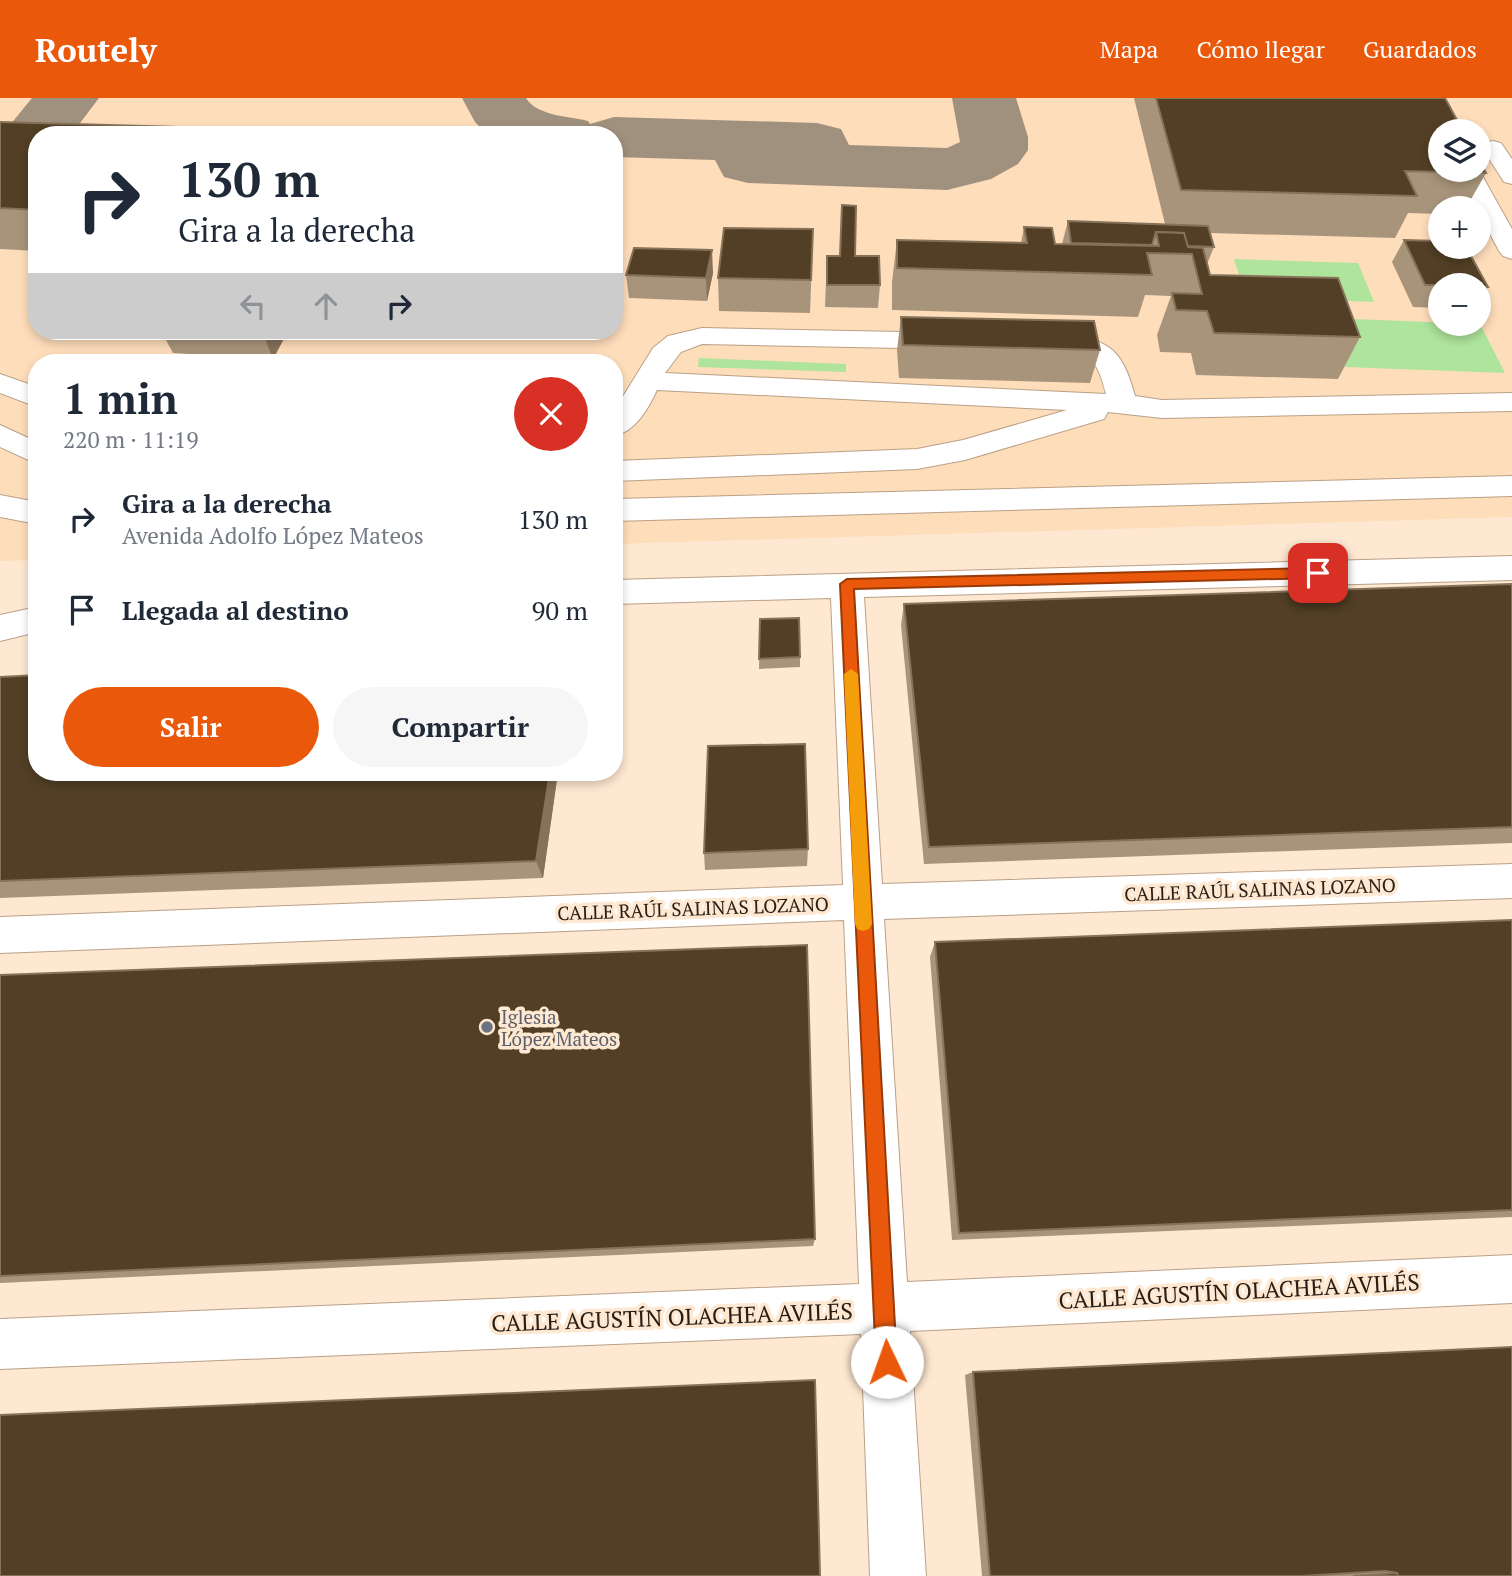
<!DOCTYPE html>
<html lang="es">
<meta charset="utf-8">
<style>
:root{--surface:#fff;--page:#f6f6f7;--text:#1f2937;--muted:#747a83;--accent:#ea580c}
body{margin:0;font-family:"PT Serif",serif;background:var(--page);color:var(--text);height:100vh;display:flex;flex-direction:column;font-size:26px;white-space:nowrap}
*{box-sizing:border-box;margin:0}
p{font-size:23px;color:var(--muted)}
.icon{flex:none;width:38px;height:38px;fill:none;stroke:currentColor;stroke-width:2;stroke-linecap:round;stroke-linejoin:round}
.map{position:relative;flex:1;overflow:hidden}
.panel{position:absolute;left:28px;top:256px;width:595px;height:427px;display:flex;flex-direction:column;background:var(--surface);border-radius:28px;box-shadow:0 4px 10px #0003}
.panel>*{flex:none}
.top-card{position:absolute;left:28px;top:28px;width:595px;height:214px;border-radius:28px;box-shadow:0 4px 10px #0003;background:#fff;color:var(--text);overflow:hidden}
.controls{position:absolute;left:1428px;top:21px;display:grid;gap:14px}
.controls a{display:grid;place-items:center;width:63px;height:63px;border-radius:50%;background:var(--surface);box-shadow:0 4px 10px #0003;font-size:35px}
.pin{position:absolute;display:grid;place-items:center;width:60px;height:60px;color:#fff;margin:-30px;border-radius:14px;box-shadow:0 4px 10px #0006}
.me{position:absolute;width:77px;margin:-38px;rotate:357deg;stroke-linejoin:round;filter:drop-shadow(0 0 5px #0008)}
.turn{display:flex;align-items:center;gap:24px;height:147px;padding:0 35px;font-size:32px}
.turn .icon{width:91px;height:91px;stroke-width:2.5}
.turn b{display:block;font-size:49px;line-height:60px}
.lanes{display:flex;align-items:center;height:66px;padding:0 35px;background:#0003;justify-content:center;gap:35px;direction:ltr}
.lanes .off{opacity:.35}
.round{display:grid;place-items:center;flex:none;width:74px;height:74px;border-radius:37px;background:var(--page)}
.overview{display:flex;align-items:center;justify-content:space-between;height:119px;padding:0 35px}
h1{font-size:42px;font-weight:700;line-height:52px}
.primary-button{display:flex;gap:14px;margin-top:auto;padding:14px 35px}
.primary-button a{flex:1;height:80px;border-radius:42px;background:var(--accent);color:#fff;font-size:28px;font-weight:700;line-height:80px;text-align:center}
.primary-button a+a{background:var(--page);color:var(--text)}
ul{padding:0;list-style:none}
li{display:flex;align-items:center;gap:21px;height:91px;padding:0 35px}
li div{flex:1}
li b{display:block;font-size:26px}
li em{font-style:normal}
header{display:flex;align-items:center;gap:42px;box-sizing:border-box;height:98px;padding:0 35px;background:var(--accent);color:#fff}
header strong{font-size:33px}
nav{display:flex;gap:38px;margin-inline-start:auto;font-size:24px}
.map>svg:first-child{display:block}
</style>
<header>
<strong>Routely</strong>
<nav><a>Mapa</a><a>Cómo llegar</a><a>Guardados</a></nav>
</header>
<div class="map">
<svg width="1512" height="1478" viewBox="0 0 1512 1478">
<rect width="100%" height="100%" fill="#fee8d1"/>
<path fill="#feddbb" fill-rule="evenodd" d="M 0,0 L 1512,0 L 1512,419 L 614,446 L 614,264 L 37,264 L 37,462 L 0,463 ZM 1440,33 L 1479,33 L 1479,72 L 1440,72 ZM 37,37 L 614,37 L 614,233 L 37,233 ZM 1440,110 L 1479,110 L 1479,149 L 1440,149 ZM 1440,187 L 1479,187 L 1479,226 L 1440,226 Z"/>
<g fill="#aee49b">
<path d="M 1234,161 L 1358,165 L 1374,204 L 1246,199 Z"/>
<path d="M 1327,220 L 1480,226 L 1505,275 L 1345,269 Z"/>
<path d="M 699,260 L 846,266 L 846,274 L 698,269 Z"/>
</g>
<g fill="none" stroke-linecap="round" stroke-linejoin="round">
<g fill="#a0907e" fill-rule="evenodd">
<path d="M 32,0 L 99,0 L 71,37 L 37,37 L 37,57 L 34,58 L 10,52 L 1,38 Z"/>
<path d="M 462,0 L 526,0 C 537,18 568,18 588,23 L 590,26 L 614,19 L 817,25 L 841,31 L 849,47 L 947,50 L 960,44 L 952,0 L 1016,0 L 1028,39 L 1028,52 L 1018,66 L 991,81 L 947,92 L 748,85 L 724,79 L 715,62 L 614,59 L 614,37 L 488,37 L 475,24 Z"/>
</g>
<defs>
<g id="minor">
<path d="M 1493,43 L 1501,45 L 1512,61 L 1512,86 L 1504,84 L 1482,50 L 1485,45 Z"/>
<path d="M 1455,72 L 1479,72 L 1512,131 L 1512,161 L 1503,158 L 1499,153 L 1479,115 L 1479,110 L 1476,110 Z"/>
<path d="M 702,230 L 952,235 L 962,237 L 966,243 L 962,249 L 952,251 L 702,246 L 681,254 L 665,275 L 1106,296 C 1093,242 1080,262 1037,251 L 1033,245 L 1037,239 C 1050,236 1062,237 1075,238 C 1116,243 1125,262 1135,298 L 1162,302 L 1512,295 L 1512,313 L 1162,320 L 1108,314 L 1104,321 L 965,362 L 917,371 L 614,383 L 614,363 L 917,351 L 963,342 L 1067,312 L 657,292 C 648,311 636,333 614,338 L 614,313 L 653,250 L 668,238 Z"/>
<path d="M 0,276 L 37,289 L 37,309 L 0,295 Z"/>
<path d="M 0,327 L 37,344 L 37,366 L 0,349 Z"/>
<path d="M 1512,378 L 1512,398 L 614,423 L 614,401 Z"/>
<path d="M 0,397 L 37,404 L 37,426 L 0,419 Z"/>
<path d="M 1512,458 L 1512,482 L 864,499 L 882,786 L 1512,766 L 1512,800 L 884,821 L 907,1184 L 1512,1157 L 1512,1205 L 910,1233 L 926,1478 L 870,1478 L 861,1236 L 0,1271 L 0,1221 L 859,1186 L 844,822 L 0,855 L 0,819 L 843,787 L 831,500 L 614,506 L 614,482 Z"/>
<path d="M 37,509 L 37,534 L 0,543 L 0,517 Z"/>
</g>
</defs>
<use href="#minor" stroke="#baa086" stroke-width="2"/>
<use href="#minor" fill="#fff" fill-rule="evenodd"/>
</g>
<g fill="#a8947b">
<path d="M 1134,0 L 1445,0 L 1486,75 L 1466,110 L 1440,110 L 1440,116 L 1408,115 L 1395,140 L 1210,135 L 1214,149 L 1207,166 L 1210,177 L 1360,239 L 1338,281 L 1196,277 L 1191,255 L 1160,254 L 1157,237 L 1171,198 L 1145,197 L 1138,219 L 892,212 L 892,184 L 897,142 L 1021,145 L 1024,129 L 1055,146 L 1062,146 L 1068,123 L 1165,126 Z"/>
<path d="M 0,24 L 178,29 L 181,37 L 37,37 L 37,153 L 0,151 Z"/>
<path d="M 842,107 L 855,158 L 880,187 L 878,210 L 825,209 L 827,158 L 840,158 Z"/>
<path d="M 813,131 L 810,215 L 719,213 L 718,180 Z"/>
<path d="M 1404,142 L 1488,189 L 1479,203 L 1479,187 L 1440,187 L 1440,210 L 1413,209 L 1392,164 Z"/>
<path d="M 713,175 L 707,203 L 629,200 L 626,177 Z"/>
<path d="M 901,219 L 1100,252 L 1090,285 L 899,280 L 897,252 Z"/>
<path d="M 161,233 L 288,233 L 273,261 L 173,255 Z"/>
<path d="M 1512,486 L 1512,745 L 924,766 L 901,527 L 904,506 Z"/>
<path d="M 760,521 L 800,559 L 800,569 L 759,571 Z"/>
<path d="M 0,579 L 37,674 L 558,674 L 543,780 L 0,800 Z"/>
<path d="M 808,751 L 807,768 L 705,772 L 704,755 Z"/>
<path d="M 1512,822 L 1512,1119 L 952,1142 L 930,859 L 935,844 Z"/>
<path d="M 0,877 L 815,1141 L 813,1148 L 0,1185 Z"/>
<path d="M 973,1274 L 1512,1478 L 982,1478 L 965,1277 Z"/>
</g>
<g fill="#867259">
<path d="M 178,29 L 181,37 L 173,37 Z"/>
<path d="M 712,152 L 713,175 L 707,203 L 706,180 Z"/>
<path d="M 267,233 L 288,233 L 273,261 L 264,238 Z"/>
<path d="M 550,674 L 558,674 L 543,780 L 536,763 Z"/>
</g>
<g fill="#523f25" stroke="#867259" stroke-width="2">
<path d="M 1156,0 L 1445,0 L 1463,33 L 1440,33 L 1440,72 L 1479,72 L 1479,61 L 1486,75 L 1405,73 L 1417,98 L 1181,92 Z"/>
<path d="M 0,24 L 178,29 L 173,37 L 37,37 L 37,112 L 0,110 Z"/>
<path d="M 842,107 L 856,108 L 855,158 L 879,158 L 880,187 L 827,187 L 827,158 L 840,158 Z"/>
<path d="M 1068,123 L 1208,128 L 1214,149 L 1187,148 L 1184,135 L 1156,134 L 1152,147 L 1071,145 Z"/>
<path d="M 1024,129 L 1052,130 L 1055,146 L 1159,148 L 1156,134 L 1184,135 L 1188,149 L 1203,150 L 1210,177 L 1338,180 L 1360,239 L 1214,235 L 1207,213 L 1176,212 L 1172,195 L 1202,196 L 1192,156 L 1147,155 L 1152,177 L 897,170 L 897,142 L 1027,145 Z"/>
<path d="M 724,130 L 813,131 L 811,182 L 718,180 Z"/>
<path d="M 1404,142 L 1440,143 L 1440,149 L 1466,149 L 1488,189 L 1479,189 L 1479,187 L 1425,187 Z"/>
<path d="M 634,150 L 712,152 L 706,180 L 626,177 Z"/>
<path d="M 901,219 L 1094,223 L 1100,252 L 903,247 Z"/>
<path d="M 161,233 L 267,233 L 264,238 Z"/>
<path d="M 1512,486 L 1512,729 L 929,749 L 904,506 Z"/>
<path d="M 799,520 L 800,559 L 759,561 L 760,521 Z"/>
<path d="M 37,577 L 37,674 L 550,674 L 536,763 L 0,783 L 0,579 Z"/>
<path d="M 805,646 L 808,751 L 704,755 L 708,648 Z"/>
<path d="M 1512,822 L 1512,1112 L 959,1135 L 935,844 Z"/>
<path d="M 807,847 L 815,1141 L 0,1178 L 0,877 Z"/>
<path d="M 1512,1249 L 1512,1478 L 1398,1478 L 1397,1475 L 1385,1473 L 1301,1478 L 990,1478 L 973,1274 Z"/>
<path d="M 815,1282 L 820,1478 L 0,1478 L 0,1317 Z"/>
<path d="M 1397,1475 L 1398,1478 L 1353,1478 Z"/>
</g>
<path fill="#ea580c" stroke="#983908" stroke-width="2" d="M 1318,470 L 1325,475 L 1318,480 L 854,491 L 897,1264 L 894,1271 L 887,1274 L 879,1271 L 876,1264 L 840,486 L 847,481 Z"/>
<path fill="#f59e0b" d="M 851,571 L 858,576 L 872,826 L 869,831 L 863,833 L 857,831 L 855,826 L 844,576 Z"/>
<circle fill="#6b7280" stroke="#fee8d1" stroke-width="2.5" cx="487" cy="929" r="7"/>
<g text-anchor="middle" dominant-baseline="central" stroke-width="7" stroke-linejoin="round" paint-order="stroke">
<g font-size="19" fill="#281e14" stroke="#fee8d1">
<text transform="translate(1260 791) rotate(-2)">CALLE RAÚL SALINAS LOZANO</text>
<text transform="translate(693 810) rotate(-2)">CALLE RAÚL SALINAS LOZANO</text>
</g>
<g font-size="19" fill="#5b616d" stroke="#fee8d1" text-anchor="start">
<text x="501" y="918">Iglesia<tspan x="501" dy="22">López Mateos</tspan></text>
</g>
<g font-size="23" fill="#281e14" stroke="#fee8d1">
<text transform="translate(1239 1193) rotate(-3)">CALLE AGUSTÍN OLACHEA AVILÉS</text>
<text transform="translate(672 1219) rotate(-2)">CALLE AGUSTÍN OLACHEA AVILÉS</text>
</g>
</g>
</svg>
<div class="controls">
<a><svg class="icon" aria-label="layers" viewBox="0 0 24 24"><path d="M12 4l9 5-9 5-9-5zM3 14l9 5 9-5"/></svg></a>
<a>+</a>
<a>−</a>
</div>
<div class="pin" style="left:1318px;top:475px;background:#d93025"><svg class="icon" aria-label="arrive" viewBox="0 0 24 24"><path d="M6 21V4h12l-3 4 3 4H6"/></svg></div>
<svg class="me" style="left:887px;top:1264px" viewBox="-20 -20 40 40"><circle r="19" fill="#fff"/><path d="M0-13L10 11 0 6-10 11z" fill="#ea580c"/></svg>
<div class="top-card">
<div class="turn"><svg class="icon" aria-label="right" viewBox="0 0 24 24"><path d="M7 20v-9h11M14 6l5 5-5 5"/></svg><div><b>130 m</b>Gira a la derecha</div></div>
<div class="lanes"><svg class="icon off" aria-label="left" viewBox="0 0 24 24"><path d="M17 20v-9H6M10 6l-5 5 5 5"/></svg><svg class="icon off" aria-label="ahead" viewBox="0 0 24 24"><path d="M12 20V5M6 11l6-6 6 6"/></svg><svg class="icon" aria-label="right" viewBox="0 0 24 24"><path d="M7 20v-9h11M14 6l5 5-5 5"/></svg></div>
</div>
<section class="panel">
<div class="overview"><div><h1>1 min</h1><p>220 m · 11:19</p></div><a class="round" style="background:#d93025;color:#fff"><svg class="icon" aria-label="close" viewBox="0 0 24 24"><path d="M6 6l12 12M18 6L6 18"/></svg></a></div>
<ul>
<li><svg class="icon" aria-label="right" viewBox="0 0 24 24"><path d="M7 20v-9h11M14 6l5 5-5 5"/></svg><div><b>Gira a la derecha</b><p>Avenida Adolfo López Mateos</p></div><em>130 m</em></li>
<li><svg class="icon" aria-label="arrive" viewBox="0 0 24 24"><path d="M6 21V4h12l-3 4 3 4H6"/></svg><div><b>Llegada al destino</b></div><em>90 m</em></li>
</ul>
<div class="primary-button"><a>Salir</a><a>Compartir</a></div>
</section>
</div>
